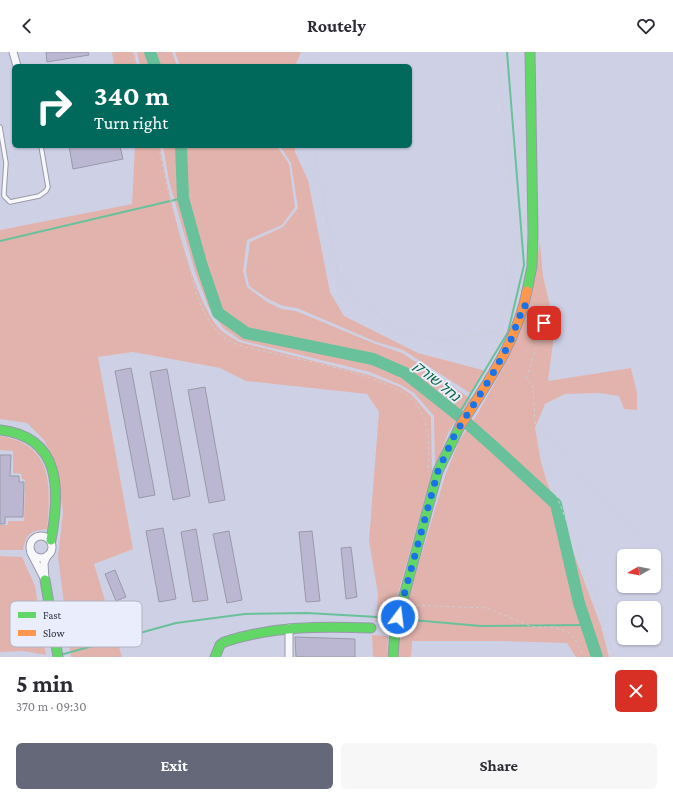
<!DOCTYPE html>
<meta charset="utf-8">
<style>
:root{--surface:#fff;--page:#f7f7f7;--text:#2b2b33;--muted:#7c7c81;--accent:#656878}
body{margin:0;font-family:"Crimson Pro","Noto Sans Hebrew",serif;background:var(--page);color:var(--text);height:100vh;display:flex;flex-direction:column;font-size:15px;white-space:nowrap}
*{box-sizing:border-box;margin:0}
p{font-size:13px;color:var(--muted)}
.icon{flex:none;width:22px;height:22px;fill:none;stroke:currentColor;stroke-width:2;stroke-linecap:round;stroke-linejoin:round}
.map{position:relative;height:605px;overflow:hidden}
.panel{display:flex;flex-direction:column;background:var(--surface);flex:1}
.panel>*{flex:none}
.guide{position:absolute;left:12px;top:12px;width:400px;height:84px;border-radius:6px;box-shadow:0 1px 3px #0004;background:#00695c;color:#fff;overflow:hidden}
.needle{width:26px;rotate:261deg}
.controls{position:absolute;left:617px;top:497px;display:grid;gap:8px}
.controls a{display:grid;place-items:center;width:44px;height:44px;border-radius:6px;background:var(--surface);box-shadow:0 1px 3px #0004;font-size:20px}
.pin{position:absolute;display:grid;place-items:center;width:34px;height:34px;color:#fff;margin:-17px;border-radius:8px;box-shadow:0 2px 6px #0006}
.me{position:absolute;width:44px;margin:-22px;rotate:15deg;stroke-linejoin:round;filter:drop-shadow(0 0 3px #0008)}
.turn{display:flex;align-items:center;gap:14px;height:84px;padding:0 16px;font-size:18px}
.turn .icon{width:52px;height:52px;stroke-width:2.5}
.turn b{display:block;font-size:28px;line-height:34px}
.round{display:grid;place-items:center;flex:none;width:42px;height:42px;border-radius:6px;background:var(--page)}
.headline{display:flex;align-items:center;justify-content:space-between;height:68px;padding:0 16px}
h1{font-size:24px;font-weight:700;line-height:30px}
.button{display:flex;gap:8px;margin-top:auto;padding:8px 16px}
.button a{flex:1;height:46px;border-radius:6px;background:var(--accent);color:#fff;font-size:16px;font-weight:700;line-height:46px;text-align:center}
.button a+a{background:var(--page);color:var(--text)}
header{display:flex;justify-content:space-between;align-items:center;height:52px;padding:0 16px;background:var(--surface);font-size:18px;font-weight:700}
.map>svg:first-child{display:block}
</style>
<header><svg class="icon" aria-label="back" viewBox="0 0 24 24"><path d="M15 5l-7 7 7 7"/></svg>Routely<svg class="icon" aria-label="heart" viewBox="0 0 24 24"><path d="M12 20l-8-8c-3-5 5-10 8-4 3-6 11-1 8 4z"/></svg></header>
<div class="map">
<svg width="673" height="605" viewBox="0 0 673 605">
<rect width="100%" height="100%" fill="#ced1e5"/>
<g fill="#e2b3ad">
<path d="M 112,0 L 134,0 L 137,14 L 114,14 Z"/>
<path d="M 137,0 L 172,0 L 177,14 L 140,14 Z"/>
<path d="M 175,0 L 301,0 L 295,14 L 180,14 Z"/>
<path d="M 135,94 L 160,94 C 167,136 192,250 221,278 C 226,283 234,286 239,290 L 369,323 L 400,335 L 412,343 L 431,365 L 432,421 L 390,570 L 376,569 L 378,542 L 369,489 L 379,360 L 367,342 L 246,329 L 220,316 L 133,300 L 98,305 L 133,497 L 94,512 L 122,605 L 71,605 L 58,505 L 63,460 L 56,411 L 44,388 L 27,371 L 0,367 L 0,178 L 132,152 Z"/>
<path d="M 163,94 L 277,94 L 289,112 L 295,155 L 282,173 L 247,188 L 243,219 L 247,235 L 267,250 L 282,257 L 296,259 L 373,291 L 402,301 L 471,347 L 449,379 L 435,415 L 434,364 L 414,341 L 401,333 L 370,320 L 240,288 L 223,276 L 208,254 L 195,220 L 169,129 Z"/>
<path d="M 280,94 L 295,94 L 295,100 L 308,128 L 330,240 L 344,264 L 418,301 L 486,319 L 470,341 L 403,298 L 374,289 L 297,256 L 283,254 L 268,247 L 249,234 L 246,219 L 250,190 L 283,175 L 298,156 L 291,111 Z"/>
<path d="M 540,190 L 543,224 L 555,275 L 548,329 L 631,316 L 637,341 L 637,358 L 624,357 L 619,344 L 599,341 L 565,342 L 545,352 L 535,376 L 541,410 L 546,427 L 601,574 L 609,605 L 576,605 L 567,591 L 502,589 L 412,589 L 411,605 L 396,605 L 399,577 L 445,424 L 459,389 L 478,361 L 503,316 L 522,273 L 531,242 Z"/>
<path d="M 0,384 C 53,392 51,433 47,477 C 29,479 27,481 23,498 L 0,498 L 0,473 L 8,473 L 8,469 L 24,469 L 25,428 L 22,427 L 21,422 L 13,421 L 13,399 L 0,398 Z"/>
<path d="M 0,504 L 22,505 L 35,534 L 46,603 L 24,599 L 0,600 Z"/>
<path d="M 372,583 L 388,584 L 387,605 L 373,605 Z"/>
</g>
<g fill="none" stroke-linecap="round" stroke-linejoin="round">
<g stroke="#69c19b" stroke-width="2">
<path d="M 0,189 L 183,146"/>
<path d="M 458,363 L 508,280 L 524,213 L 507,0"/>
<path d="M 401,567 L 481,574 L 586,573"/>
<path d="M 60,603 L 176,571 L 245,562 L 307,561 L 395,566"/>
</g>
<g stroke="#69c19b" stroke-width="12">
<path d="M 150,0 L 155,14"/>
<path d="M 181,94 L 183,146 L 201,211 L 218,261 L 246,281 L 373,307 L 405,321 L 458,363 L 494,395 L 556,452 L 579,551 L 597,605"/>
</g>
</g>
<g fill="#bbb7d2" stroke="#9999a8">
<path d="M 46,0 L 88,0 L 89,3 L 47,10 Z"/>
<path d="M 69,94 L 120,94 L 123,107 L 73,117 Z"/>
<path d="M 131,316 L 155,443 L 139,446 L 115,319 Z"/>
<path d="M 167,317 L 190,444 L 173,448 L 150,320 Z"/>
<path d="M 205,335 L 225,448 L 209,451 L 188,338 Z"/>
<path d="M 0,403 L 11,403 L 10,424 L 19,424 L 19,430 L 24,430 L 23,465 L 5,465 L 5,472 L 0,472 Z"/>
<path d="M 163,476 L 176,547 L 159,550 L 146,479 Z"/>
<path d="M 196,477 L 208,548 L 193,550 L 181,480 Z"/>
<path d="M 229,479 L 242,548 L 227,551 L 213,482 Z"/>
<path d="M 312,479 L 320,549 L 306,550 L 299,480 Z"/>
<path d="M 351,495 L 357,545 L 346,547 L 341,496 Z"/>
<path d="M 115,518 L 126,545 L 116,549 L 105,522 Z"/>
<path d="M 295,585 L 355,587 L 355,605 L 296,605 Z"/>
</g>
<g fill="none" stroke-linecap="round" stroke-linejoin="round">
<defs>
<path id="lane" d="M 0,75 L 6,111 L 4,140 L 4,144 L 10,150 L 39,144 L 46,139 L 48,135 L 41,94"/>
<g id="street">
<path d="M 13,0 L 17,14"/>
<circle cx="41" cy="495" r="11"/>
<path d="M 31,501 L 45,528 L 44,511 L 47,504"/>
<path d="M 289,605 L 289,576"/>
</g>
<g id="fast">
<path d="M 527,239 L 532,214 L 533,182 L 530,0"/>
<path d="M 0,378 C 62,385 60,439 51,488"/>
<path d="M 45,528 L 58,605"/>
<path d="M 215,605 L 220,593 L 224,590 C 272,574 321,574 371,576"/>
<path d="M 393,605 L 395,577 L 438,419 L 460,374"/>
</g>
<path id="slow" d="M 460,374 C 487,332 517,289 527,239"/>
</defs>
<use href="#lane" stroke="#989aaa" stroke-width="5.5"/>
<use href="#street" stroke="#989aaa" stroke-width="9"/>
<use href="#fast" stroke="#989aaa" stroke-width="11"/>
<use href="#slow" stroke="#989aaa" stroke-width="11"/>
<g stroke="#cdced4" stroke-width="1" stroke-dasharray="3 3" stroke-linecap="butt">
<path d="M 133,0 L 136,14"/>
<path d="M 311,14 L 315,0"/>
<path d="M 159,94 C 164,129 175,163 185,197 C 193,226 196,257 218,280 C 231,294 250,296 268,300 C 300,308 403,326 419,355 C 430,376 430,398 428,420"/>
<path d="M 313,94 L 338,221 L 348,239 L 401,281 L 444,288 L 500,278 L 518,184 L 497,0"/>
<path d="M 531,260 L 544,271 L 526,327 L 533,335 L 535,371 L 543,408 L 582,510 L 597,547 L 604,576 L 615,605"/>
<path d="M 535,371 L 673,524"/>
<path d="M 0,501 L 23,502"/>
<path d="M 410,553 L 487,556 L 533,575 L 554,575 L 568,580 L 574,585 L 584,605"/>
<path d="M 380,576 L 387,576"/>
<path d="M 0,601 L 1,605"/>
</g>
<use href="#lane" stroke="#f8f8fb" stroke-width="3.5"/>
<use href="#street" stroke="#f8f8fb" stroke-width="7"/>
<use href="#fast" stroke="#63d668" stroke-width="9"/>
<use href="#slow" stroke="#ff974d" stroke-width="9"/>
</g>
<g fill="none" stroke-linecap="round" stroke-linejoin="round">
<path stroke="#1a73e8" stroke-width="7" stroke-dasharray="0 12.6" d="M 398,565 L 438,419 L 455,382 L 491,325 L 510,290 L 524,253 L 544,271"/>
</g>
<g text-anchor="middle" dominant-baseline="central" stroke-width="4" stroke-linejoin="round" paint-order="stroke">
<g font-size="14" font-style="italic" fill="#09663e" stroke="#eaedfc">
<text transform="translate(437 329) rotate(39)">נחל שורק</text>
</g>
</g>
<rect x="10" y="549" width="132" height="46" rx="6" fill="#eaedfc" stroke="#b1b4c3" stroke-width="1"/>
<rect x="18" y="560" width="18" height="6" fill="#63d668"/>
<rect x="18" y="578" width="18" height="6" fill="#ff974d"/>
<g font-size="11" fill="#2d303e">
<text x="43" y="567">Fast</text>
<text x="43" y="585">Slow</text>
</g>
</svg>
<div class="controls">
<a><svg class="needle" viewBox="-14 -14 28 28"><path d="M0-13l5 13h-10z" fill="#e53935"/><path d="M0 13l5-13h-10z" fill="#7c7c81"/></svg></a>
<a><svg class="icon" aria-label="search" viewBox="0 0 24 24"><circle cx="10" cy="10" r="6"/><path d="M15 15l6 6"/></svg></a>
</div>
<div class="pin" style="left:544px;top:271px;background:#d93025"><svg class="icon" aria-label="arrive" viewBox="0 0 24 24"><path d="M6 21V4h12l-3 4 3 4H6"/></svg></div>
<svg class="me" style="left:398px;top:565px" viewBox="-20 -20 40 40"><circle r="17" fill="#1a73e8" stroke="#fff" stroke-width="3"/><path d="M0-11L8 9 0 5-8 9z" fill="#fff"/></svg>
<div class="guide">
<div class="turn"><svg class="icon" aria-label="right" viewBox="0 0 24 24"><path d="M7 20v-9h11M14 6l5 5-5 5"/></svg><div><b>340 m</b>Turn right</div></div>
</div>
</div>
<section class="panel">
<div class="headline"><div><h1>5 min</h1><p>370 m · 09:30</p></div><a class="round" style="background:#d93025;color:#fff"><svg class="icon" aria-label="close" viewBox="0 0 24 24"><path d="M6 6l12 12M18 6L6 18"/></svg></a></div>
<div class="button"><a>Exit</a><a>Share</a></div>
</section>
